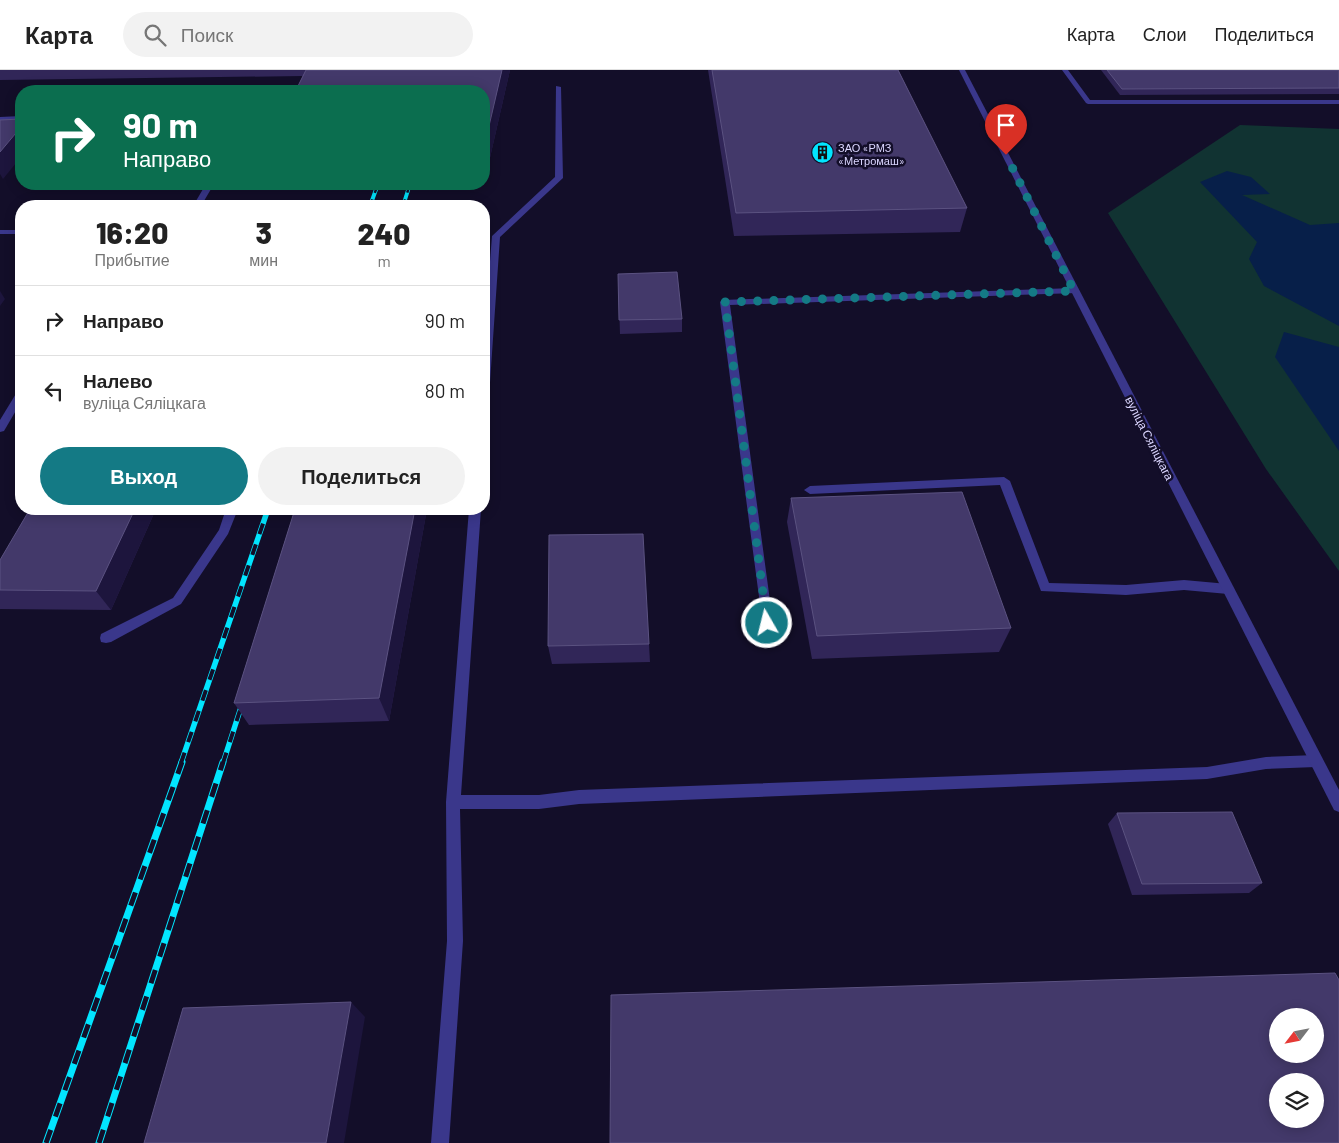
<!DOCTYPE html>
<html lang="ru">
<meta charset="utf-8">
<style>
:root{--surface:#fff;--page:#f2f2f2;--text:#222;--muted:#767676;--line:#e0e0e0;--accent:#147a85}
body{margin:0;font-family:Barlow,sans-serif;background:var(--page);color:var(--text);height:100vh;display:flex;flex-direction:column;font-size:19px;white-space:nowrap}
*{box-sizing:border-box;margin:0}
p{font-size:16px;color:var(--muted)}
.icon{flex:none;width:28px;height:28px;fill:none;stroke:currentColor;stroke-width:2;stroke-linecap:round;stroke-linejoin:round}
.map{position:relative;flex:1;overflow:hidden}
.drawer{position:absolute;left:15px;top:130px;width:475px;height:315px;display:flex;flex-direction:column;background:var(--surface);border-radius:20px;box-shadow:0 2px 12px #0003}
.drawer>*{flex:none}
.banner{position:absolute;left:15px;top:15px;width:475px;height:105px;border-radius:20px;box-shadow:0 2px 12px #0003;background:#0b6e4f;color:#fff;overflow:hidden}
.needle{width:32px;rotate:238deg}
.fabs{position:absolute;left:1269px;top:938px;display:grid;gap:10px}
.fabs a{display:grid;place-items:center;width:55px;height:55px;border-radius:50%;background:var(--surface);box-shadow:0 2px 12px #0003;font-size:25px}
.pin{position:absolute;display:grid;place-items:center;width:42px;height:42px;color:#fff;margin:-51px -21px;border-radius:50% 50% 50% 0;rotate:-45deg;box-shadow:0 0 5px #0007}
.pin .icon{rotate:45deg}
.me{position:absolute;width:55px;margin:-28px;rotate:352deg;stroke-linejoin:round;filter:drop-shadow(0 0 4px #0008)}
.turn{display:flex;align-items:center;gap:18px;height:105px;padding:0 25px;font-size:22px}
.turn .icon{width:65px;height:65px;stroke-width:2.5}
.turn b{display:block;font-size:35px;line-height:42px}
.eta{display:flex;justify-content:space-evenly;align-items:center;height:85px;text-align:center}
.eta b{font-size:30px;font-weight:800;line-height:35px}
.primary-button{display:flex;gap:10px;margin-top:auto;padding:10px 25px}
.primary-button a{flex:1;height:58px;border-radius:30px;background:var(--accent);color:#fff;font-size:20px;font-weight:800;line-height:58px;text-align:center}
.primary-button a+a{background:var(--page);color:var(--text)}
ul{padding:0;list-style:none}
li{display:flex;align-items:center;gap:15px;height:70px;padding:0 25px;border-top:1px solid var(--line)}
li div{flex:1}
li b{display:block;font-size:19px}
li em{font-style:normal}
header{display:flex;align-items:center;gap:30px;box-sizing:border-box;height:70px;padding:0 25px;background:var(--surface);border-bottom:1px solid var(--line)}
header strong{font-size:24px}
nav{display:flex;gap:28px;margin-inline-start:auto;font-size:18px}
.search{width:350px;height:45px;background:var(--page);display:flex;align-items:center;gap:12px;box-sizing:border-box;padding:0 18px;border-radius:28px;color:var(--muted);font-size:19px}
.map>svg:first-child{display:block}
</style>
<header>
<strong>Карта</strong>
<div class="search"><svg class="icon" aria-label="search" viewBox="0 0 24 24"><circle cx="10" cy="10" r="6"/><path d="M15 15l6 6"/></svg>Поиск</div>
<nav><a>Карта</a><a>Слои</a><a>Поделиться</a></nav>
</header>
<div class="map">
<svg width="1339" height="1073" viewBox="0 0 1339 1073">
<rect width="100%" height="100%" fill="#130e29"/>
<path fill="#113332" d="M 1240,55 L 1339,59 L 1339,501 L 1266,399 L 1108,143 Z"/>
<g fill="#071f49">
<path d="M 1227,101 L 1251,107 L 1270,124 L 1242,125 L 1310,155 L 1339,153 L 1339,256 L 1264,216 L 1249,189 L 1257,172 L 1200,112 Z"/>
<path d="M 1284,262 L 1339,277 L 1339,381 L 1275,287 Z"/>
</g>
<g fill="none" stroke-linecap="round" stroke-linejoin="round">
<g fill="#3a378b" fill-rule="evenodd">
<path d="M 1062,0 L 1068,0 L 1090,30 L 1339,30 L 1339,34 L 1088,34 L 1086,33 Z"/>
<path d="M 556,16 L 561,17 L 563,108 L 500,167 L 489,327 L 484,330 L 484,267 L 492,166 L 555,107 Z"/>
<path d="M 263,18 L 265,19 L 266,21 L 259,21 Z"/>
<path d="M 21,46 L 21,50 L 0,51 L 0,47 Z"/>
<path d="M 206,114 L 214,114 L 201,136 L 193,136 Z"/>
<rect x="0" y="160" width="21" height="4"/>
<path d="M 1074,218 L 1077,219 L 1077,223 L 730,235 L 773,553 L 771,557 L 763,557 L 720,232 L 722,230 Z"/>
<path d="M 21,321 L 21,332 L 4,361 L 0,362 L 0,350 L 17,322 Z"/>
<path d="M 1004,407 L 1010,411 L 1049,513 L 1126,515 L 1184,510 L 1228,514 L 1232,516 L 1234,519 L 1232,522 L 1228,524 L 1184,520 L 1126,525 L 1041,521 L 1000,415 L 810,424 L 804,420 L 810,416 Z"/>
<path d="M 226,439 L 238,439 L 228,464 L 181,534 L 111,572 L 106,573 L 101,572 L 100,568 L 101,564 L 173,528 L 219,460 Z"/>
<path d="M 469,439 L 481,439 L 461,725 L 539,725 L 579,720 L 1207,697 L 1266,687 L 1316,685 L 1321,687 L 1323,691 L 1321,695 L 1316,697 L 1266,699 L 1207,709 L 579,734 L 539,739 L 460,739 L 463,871 L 449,1073 L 431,1073 L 447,871 L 446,732 Z"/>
</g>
<path fill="#3a378b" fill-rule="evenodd" d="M 959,0 L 965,0 L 1339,720 L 1339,742 L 1334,740 Z"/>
<defs>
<g id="rail-far2">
<path d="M 370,136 L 378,114"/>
<path d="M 403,136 L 410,114"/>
</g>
<g id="rail-far1">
<path d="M 181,693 L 268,439"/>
<path d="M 223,693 L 244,628"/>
</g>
<g id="rail">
<path d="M 46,1073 L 182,692"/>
<path d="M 99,1073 L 223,692"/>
</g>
</defs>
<use href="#rail-far2" stroke="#02e5ff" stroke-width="4"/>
<use href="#rail-far1" stroke="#02e5ff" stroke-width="5.5"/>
<use href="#rail" stroke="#02e5ff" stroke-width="7"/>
<use href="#rail-far2" stroke="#130e29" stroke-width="2.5" stroke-dasharray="7" stroke-linecap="butt"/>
<use href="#rail-far1" stroke="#130e29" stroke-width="4" stroke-dasharray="11" stroke-linecap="butt"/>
<use href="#rail" stroke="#130e29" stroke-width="5" stroke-dasharray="14" stroke-linecap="butt"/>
</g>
<g fill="#312658">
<path d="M 0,0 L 510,0 L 489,92 L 484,92 L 484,21 L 299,21 L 298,16 L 303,6 L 0,10 Z"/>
<path d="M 708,0 L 898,0 L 967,138 L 960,162 L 734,166 Z"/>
<path d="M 1101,0 L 1339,0 L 1339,24 L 1120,25 Z"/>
<path d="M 618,204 L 682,249 L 682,262 L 620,264 Z"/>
<path d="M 791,428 L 1011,558 L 999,582 L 812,589 L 787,452 Z"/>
<path d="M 156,439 L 111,540 L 0,539 L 0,490 Z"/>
<path d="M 295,439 L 427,439 L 389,651 L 249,655 L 234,633 Z"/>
<path d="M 649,574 L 650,592 L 552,594 L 548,576 Z"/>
<path d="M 1117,743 L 1262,813 L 1249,823 L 1132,825 L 1108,754 Z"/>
</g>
<g fill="#1d153d">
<path d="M 502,0 L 510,0 L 489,92 L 486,69 Z"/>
<path d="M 21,57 L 21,87 L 3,109 L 0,104 L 0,82 Z"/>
<path d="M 0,221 L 5,229 L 0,236 Z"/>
<path d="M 135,439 L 156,439 L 111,540 L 96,521 Z"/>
<path d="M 415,439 L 427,439 L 389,651 L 379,628 Z"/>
<path d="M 351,932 L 365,947 L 344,1073 L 326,1073 Z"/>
</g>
<g fill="#43396a" stroke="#5b5281" fill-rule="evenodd">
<path d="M 306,0 L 502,0 L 486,69 L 484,69 L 484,21 L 326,21 L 328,16 L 298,16 Z"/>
<path d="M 712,0 L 898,0 L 967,138 L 736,143 Z"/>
<path d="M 1107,0 L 1339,0 L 1339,18 L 1122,19 Z"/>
<path d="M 21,49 L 21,57 L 0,82 L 0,50 Z"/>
<path d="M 677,202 L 682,249 L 619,250 L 618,204 Z"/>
<path d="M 962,422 L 1011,558 L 817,566 L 791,428 Z"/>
<path d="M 30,439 L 135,439 L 96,521 L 0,520 L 0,490 Z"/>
<path d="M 295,439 L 415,439 L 379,628 L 234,633 Z"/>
<path d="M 643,464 L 649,574 L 548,576 L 549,465 Z"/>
<path d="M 1232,742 L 1262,813 L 1142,814 L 1117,743 Z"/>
<path d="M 1335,903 L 1339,910 L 1339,1073 L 610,1073 L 611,925 ZM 1278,946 L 1315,946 L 1315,984 L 1278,984 ZM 1278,1011 L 1315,1011 L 1315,1049 L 1278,1049 Z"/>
<path d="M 351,932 L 326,1073 L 144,1073 L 183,938 Z"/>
</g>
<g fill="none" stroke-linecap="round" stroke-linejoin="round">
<path stroke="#147a85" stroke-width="9" stroke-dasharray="0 16.2" d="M 767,553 L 725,232 L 1074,221 L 1006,85"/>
</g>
<defs>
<symbol id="building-disc" viewBox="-11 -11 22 22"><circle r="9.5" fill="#02e5ff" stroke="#130e29"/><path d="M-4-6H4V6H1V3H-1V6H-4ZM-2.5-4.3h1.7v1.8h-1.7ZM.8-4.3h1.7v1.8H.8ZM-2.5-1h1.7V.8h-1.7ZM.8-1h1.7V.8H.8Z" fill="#111"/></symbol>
</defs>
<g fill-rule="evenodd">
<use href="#building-disc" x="810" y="70" width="25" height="25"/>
</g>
<g text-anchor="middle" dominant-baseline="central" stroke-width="5" stroke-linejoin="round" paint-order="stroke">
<g font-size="11" fill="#dbd6ff" stroke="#130e29" text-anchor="start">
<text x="838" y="77">ЗАО «РМЗ<tspan x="838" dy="13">«Метромаш»</tspan></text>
</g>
<g font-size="12" fill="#dbd6ff" stroke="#130e29">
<text transform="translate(1150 368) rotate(63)">вуліца Сяліцкага</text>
</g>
</g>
</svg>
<div class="fabs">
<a><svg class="needle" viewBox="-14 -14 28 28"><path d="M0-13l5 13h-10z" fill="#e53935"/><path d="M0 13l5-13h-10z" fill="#767676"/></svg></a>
<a><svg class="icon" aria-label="layers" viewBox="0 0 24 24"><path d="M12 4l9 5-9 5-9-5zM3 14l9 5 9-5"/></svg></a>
</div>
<div class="pin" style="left:1006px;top:85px;background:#d93025"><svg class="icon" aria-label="arrive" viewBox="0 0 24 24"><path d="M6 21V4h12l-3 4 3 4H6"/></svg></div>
<svg class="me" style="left:767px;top:553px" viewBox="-20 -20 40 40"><circle r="17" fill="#147a85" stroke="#fff" stroke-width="3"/><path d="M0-11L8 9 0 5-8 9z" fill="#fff"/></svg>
<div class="banner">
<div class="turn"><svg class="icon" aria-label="right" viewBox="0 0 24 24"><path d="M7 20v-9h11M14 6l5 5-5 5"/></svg><div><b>90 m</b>Направо</div></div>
</div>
<section class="drawer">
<div class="eta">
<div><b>16:20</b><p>Прибытие</p></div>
<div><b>3</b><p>мин</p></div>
<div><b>240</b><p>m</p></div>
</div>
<ul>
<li><svg class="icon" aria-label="right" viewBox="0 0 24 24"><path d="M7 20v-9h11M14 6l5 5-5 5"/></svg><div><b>Направо</b></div><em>90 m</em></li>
<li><svg class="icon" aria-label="left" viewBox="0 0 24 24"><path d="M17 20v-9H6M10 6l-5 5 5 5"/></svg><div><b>Налево</b><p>вуліца Сяліцкага</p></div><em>80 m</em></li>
</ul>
<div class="primary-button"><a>Выход</a><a>Поделиться</a></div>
</section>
</div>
